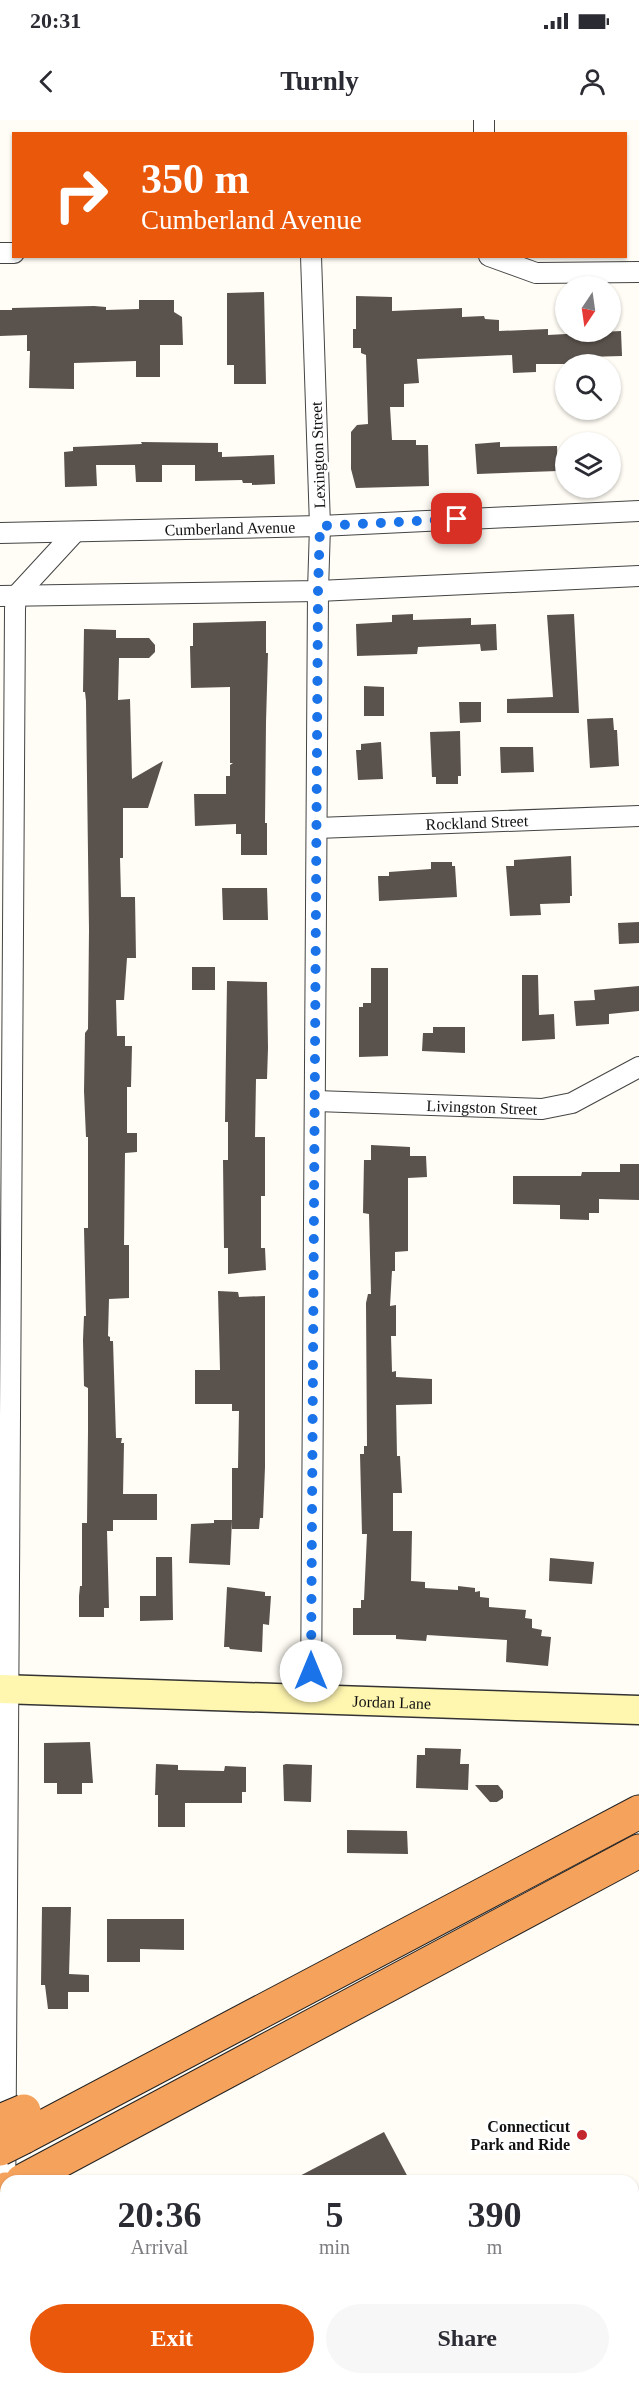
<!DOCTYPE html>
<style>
:root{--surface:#fff;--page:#f7f7f7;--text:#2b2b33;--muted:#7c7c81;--accent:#ea580c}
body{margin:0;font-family:Georgia,serif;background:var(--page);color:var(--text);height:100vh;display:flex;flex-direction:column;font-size:22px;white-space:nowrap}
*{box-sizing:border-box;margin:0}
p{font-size:20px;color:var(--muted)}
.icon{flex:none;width:33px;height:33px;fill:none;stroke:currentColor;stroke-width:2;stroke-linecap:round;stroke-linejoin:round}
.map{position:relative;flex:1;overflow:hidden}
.panel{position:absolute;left:0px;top:2055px;width:639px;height:210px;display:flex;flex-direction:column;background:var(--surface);border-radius:18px 18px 0 0;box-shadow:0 2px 4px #0004}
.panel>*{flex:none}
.top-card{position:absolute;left:12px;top:12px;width:615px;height:126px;border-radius:0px;box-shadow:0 2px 4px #0004;background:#ea580c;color:#fff;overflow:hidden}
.needle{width:39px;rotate:193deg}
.controls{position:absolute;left:555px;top:156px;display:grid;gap:12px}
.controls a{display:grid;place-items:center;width:66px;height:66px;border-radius:50%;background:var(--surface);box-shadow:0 2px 4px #0004;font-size:30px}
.pin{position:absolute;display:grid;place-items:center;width:51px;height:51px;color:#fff;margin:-26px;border-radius:12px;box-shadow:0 3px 9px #0006}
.me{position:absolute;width:66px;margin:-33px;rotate:0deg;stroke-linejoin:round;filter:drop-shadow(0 0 4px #0008)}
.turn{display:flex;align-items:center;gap:21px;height:126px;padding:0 30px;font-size:27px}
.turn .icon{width:78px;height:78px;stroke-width:2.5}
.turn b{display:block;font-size:42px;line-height:51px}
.eta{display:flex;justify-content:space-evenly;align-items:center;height:102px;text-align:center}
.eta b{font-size:36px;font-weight:700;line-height:42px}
.primary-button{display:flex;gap:12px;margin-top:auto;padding:12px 30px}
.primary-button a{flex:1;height:69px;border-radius:36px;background:var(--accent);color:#fff;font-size:24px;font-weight:700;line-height:69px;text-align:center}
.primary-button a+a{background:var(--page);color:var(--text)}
.status{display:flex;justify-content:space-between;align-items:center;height:42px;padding:0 30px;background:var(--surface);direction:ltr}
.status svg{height:16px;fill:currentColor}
header{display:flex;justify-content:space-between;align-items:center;height:78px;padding:0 30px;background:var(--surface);font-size:27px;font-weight:700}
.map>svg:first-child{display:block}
</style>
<div class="status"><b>20:31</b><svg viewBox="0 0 49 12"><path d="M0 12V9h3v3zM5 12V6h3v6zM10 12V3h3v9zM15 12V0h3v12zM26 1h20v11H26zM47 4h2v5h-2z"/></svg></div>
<header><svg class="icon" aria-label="back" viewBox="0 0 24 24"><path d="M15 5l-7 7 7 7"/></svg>Turnly<svg class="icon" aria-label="person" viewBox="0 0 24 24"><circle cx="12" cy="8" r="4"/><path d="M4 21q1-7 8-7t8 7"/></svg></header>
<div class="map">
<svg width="639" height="2265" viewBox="0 0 639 2265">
<rect width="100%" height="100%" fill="#fffdf5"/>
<g fill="#5a524d">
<path d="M 264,172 L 266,264 L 234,264 L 234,245 L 227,245 L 227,173 Z"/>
<path d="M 356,176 L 392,177 L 392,191 L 462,188 L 462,197 L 484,196 L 485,199 L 499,200 L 499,211 L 548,209 L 548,215 L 621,211 L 622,236 L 586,237 L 586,244 L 536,244 L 536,252 L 513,253 L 512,235 L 417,239 L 419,263 L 404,264 L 404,287 L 390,287 L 392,320 L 416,320 L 416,325 L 428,325 L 429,366 L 356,368 L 351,349 L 351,312 L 357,305 L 368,304 L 366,235 L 361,233 L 361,228 L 353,228 L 353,209 L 356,209 Z"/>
<path d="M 139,180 L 174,180 L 174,192 L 182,197 L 183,225 L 160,225 L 160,257 L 136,257 L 136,241 L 74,243 L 74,269 L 29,268 L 30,231 L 27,231 L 27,215 L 0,216 L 0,190 L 12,190 L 12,188 L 94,186 L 106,187 L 106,190 L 139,189 Z"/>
<path d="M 141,322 L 218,323 L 218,332 L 222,332 L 222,337 L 274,335 L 275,364 L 252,365 L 252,363 L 243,363 L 242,360 L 195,361 L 195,345 L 162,345 L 162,362 L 136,362 L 135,345 L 96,345 L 97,366 L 65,367 L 64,332 L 73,331 L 73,327 L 142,324 Z"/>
<path d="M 500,322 L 500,327 L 557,326 L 558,351 L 477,354 L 475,324 Z"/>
<path d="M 413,494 L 413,500 L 471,498 L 471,505 L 496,504 L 497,530 L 481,531 L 480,524 L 418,527 L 417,534 L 357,536 L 356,504 L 392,502 L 392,495 Z"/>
<path d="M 574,494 L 579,593 L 507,593 L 507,579 L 553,577 L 547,495 Z"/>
<path d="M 266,501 L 266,533 L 268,533 L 266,602 L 265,703 L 267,703 L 267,735 L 241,735 L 241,714 L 236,714 L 236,704 L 195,706 L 194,674 L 226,674 L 226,656 L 230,656 L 230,645 L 233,643 L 230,643 L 230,567 L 191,568 L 190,526 L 193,526 L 193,503 Z"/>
<path d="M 84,509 L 116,510 L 116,518 L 149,518 L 155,525 L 155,532 L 149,538 L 119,538 L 118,580 L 130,579 L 132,659 L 163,641 L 148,688 L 123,688 L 123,738 L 120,738 L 121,777 L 135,777 L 136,838 L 127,838 L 124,880 L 116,880 L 117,916 L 125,916 L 125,926 L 132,926 L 131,967 L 127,967 L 127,1013 L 137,1013 L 137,1032 L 125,1033 L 124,1125 L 129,1125 L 129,1178 L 109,1179 L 108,1216 L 110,1217 L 110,1221 L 113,1221 L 116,1318 L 122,1318 L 121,1323 L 124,1323 L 123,1374 L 157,1374 L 157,1400 L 113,1400 L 113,1411 L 107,1411 L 109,1488 L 104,1488 L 104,1497 L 79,1497 L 79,1476 L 80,1466 L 82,1466 L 82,1403 L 87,1403 L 88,1311 L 88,1268 L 84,1266 L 83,1220 L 84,1196 L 86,1196 L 84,1108 L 88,1108 L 88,1017 L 86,1017 L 84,971 L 85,913 L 88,909 L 89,810 L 86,581 L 85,572 L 83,572 Z"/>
<path d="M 364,566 L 384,567 L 384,596 L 364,596 Z"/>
<path d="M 459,582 L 481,582 L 481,602 L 460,603 Z"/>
<path d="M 613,598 L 614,610 L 617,610 L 619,646 L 590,648 L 587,599 Z"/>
<path d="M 460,611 L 461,656 L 458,656 L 458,664 L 436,664 L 436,657 L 432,657 L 430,612 Z"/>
<path d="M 381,622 L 383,659 L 358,660 L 356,630 L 361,630 L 361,624 Z"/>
<path d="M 500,627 L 533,627 L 534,652 L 501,653 Z"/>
<path d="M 571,736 L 572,776 L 570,776 L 570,783 L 540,784 L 541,795 L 510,796 L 506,746 L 514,746 L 514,740 Z"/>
<path d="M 431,742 L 452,742 L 452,746 L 455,746 L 457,777 L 379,781 L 378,756 L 389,756 L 389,752 L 431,749 Z"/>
<path d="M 222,768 L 267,768 L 268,800 L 223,800 Z"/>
<path d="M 639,802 L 639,823 L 619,824 L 618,803 Z"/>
<rect x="192" y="847" width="23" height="23"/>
<path d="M 371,848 L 388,848 L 388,936 L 359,937 L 359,887 L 363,887 L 363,883 L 371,883 Z"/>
<path d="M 522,855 L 538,855 L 539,895 L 554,894 L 555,919 L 522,921 Z"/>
<path d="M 227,861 L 267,862 L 268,928 L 267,959 L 256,959 L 255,1017 L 265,1017 L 265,1076 L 261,1076 L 261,1128 L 265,1128 L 266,1150 L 228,1154 L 228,1128 L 224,1128 L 223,1040 L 228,1040 L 228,1002 L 225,1002 Z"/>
<path d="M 639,866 L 639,891 L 609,894 L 609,904 L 576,906 L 574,881 L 595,880 L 594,870 Z"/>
<path d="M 433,907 L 465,907 L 465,933 L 422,931 L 423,913 L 433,913 Z"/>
<path d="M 371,1025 L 410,1027 L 410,1036 L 426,1036 L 427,1057 L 408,1058 L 408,1131 L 395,1132 L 395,1151 L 392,1151 L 390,1186 L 396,1185 L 396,1216 L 391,1216 L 392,1252 L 396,1251 L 396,1257 L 432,1259 L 432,1284 L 396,1285 L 397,1336 L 400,1336 L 402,1373 L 393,1373 L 393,1411 L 412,1411 L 411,1461 L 425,1462 L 425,1468 L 458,1470 L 458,1466 L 475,1468 L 475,1472 L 480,1471 L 480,1477 L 489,1478 L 489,1487 L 526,1490 L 525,1498 L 532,1499 L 532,1508 L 542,1510 L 541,1516 L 551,1517 L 548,1546 L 506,1542 L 507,1520 L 427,1515 L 426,1521 L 396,1519 L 396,1515 L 353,1515 L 353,1488 L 361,1488 L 361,1480 L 364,1480 L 367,1414 L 362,1414 L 360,1334 L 364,1334 L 364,1326 L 367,1326 L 366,1183 L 368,1174 L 371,1174 L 369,1094 L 363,1093 L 364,1040 L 371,1040 Z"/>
<path d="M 620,1044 L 639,1044 L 639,1080 L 599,1079 L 599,1093 L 589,1093 L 589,1100 L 560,1099 L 560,1085 L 513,1084 L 513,1056 L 581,1056 L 582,1052 L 620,1052 Z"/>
<path d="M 218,1171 L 238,1172 L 239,1177 L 265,1176 L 265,1347 L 263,1398 L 260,1398 L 259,1409 L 232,1409 L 232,1348 L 238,1348 L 239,1291 L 232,1291 L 232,1284 L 195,1284 L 195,1250 L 220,1250 Z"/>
<path d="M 214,1400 L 232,1400 L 230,1445 L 189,1443 L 191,1404 L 214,1403 Z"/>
<path d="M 156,1437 L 172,1437 L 173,1500 L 140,1501 L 140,1476 L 156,1476 Z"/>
<path d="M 550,1438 L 594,1442 L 592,1464 L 549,1461 Z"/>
<path d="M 227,1467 L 265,1472 L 265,1476 L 271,1476 L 269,1505 L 263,1504 L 262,1532 L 230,1529 L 229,1527 L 224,1527 Z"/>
<path d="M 90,1622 L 93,1663 L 82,1663 L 82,1674 L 57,1674 L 57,1663 L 44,1663 L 44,1623 Z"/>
<path d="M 425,1628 L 461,1629 L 460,1644 L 469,1644 L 468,1670 L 416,1668 L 417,1635 L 425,1635 Z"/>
<path d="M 156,1644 L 178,1645 L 178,1650 L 224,1651 L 225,1646 L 246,1647 L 246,1672 L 242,1672 L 242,1683 L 185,1683 L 185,1707 L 158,1707 L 158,1675 L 155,1675 Z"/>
<path d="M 286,1644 L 312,1645 L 311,1682 L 284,1681 L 283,1645 Z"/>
<path d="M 475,1665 L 498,1665 L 503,1671 L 503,1678 L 497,1682 L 490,1682 Z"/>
<path d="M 347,1710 L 407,1711 L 408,1734 L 347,1733 Z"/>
<path d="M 42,1787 L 71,1787 L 69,1854 L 89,1855 L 89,1872 L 68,1872 L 68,1889 L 48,1889 L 45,1865 L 41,1865 Z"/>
<path d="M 107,1799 L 184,1799 L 184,1830 L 140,1829 L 140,1842 L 107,1842 Z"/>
<path d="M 384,2012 L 410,2061 L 290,2061 Z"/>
</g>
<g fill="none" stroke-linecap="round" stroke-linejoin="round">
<defs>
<g id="street">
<path d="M 484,14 L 484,0"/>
<path d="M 0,133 L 14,133"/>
<path d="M 489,136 L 536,153 L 639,152"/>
<path id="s1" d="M 0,413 L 320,406 L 639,391"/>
<path d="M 0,476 L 318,471 L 639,456"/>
<path id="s2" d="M 317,708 L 639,696"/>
<path id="s3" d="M 316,981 L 542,989 L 572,983 L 639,947"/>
<path d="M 311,1578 L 318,471 L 320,406 L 311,136"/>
<path d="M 4,2265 L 15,489 L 16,476 L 75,412"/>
</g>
<g id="secondary">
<path id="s4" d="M 0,1569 L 639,1590"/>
</g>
<g id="highway">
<path d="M 24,2017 L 639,1692"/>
<path d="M 22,2061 L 639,1731"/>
</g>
</defs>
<use href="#street" stroke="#444" stroke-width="22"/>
<use href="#secondary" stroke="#333" stroke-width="31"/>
<use href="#highway" stroke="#222" stroke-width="35"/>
<path stroke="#333" stroke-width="4" stroke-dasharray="6 3" stroke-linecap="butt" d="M 365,2259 L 368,2265"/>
<use href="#street" stroke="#fff" stroke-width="20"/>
<use href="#secondary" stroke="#fff6b0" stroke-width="28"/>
<use href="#highway" stroke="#f5a25d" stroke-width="33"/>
<defs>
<g id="highway-bridge">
<path d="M 0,2001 L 24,1991"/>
<path d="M 0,2029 L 24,2017"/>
<path d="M 0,2072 L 6,2069"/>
</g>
</defs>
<use href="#highway-bridge" stroke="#222" stroke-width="35" stroke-linecap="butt"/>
<use href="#highway-bridge" stroke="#f5a25d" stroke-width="33"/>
</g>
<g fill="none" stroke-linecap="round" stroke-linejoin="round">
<path stroke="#1a73e8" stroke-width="10" stroke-dasharray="0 18" d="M 311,1551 L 318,471 L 320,406 L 457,399"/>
</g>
<circle fill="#c4262e" stroke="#fff" stroke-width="2" cx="582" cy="2015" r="6"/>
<g text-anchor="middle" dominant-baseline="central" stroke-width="6" stroke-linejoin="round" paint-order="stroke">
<g font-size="16" fill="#111" stroke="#fff">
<text transform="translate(318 335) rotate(-92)">Lexington Street</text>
<text stroke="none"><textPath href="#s1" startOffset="230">Cumberland Avenue</textPath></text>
<text stroke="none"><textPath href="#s2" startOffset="160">Rockland Street</textPath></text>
<text stroke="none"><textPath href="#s3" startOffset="166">Livingston Street</textPath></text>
<text stroke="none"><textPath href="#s4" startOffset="392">Jordan Lane</textPath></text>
</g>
<g font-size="16" font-weight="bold" fill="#111" stroke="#fff" text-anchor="end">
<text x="570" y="2006">Connecticut<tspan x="570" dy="18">Park and Ride</tspan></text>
</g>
</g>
</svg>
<div class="controls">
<a><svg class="needle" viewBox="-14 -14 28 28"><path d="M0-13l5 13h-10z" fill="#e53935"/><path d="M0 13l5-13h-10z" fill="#7c7c81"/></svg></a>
<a><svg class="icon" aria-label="search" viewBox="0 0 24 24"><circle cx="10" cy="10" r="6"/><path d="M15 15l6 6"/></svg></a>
<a><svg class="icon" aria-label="layers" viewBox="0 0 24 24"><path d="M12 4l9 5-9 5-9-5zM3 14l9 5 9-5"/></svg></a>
</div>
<div class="pin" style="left:457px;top:399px;background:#d93025"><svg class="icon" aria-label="arrive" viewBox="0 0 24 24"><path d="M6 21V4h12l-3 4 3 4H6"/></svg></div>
<svg class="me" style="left:311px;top:1551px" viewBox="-20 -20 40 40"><circle r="19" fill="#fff"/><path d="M0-13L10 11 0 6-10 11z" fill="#1a73e8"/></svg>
<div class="top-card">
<div class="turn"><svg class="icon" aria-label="right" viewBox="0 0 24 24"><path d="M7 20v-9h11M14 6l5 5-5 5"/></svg><div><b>350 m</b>Cumberland Avenue</div></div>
</div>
<section class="panel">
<div class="eta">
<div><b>20:36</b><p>Arrival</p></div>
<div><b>5</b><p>min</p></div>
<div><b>390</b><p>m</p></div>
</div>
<div class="primary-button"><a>Exit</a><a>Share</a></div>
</section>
</div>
